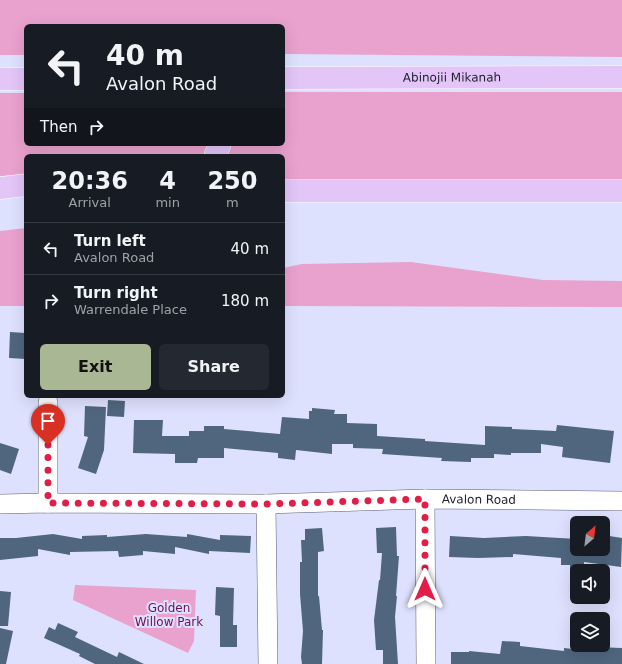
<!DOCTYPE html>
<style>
:root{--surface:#171b24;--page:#242831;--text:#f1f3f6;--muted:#9ea1a6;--line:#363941;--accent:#aab795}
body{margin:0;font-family:"DejaVu Sans",sans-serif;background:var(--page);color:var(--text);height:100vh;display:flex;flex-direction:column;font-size:15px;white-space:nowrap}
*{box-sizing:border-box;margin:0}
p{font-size:13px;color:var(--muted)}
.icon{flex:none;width:22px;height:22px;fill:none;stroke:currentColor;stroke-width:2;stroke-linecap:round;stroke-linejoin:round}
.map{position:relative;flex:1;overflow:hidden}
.side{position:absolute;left:24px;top:154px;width:261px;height:244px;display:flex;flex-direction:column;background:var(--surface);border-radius:6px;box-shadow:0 4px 16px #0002}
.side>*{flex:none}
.banner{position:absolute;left:24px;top:24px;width:261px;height:122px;border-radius:6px;box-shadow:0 4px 16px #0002;background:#171b24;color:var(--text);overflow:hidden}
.needle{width:26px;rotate:28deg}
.buttons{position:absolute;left:570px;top:516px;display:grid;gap:8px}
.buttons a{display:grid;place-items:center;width:40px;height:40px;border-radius:6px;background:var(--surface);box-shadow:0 4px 16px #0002;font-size:20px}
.pin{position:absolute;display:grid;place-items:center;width:34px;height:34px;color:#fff;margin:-41px -17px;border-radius:50% 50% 50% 0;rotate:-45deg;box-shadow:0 0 4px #0007}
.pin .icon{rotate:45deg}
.me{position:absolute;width:44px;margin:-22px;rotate:0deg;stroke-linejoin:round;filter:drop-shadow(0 0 3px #0008)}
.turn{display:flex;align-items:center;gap:14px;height:84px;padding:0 16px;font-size:18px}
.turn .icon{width:52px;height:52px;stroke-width:2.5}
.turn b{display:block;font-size:28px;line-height:34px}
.then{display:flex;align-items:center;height:38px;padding:0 16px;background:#0003;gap:8px;font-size:15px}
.eta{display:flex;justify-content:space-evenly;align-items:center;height:68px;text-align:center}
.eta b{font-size:24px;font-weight:600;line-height:28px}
.primary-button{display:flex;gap:8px;margin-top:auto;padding:8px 16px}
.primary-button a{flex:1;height:46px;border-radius:6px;background:var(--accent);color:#111;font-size:16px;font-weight:600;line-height:46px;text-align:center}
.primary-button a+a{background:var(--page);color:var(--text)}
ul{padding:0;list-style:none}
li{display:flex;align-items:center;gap:12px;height:52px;padding:0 16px;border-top:1px solid var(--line)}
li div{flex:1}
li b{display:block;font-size:15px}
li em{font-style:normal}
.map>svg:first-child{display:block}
</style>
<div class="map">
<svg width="622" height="664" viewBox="0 0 622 664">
<rect width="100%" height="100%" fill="#dee1fd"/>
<g fill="#e9a1ce">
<path d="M 0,0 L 622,0 L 622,57 L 283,54 L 283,26 L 26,26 L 26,55 L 0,55 Z"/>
<path d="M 283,92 L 622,92 L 622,183 L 283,185 L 283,156 L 226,156 L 230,144 L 283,144 Z"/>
<path d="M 0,93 L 26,93 L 26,144 L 210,144 L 209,148 L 203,156 L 26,156 L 26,175 L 0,176 Z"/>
<path d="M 26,228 L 26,306 L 0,306 L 0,231 Z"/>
<path d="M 411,262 L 543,280 L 622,281 L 622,307 L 283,306 L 283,268 L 302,264 Z"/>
<path d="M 75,585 L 196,590 L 194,641 L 188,653 L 73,600 Z"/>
</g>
<g fill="#4f667e">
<path d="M 10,332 L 26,333 L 26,359 L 9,358 Z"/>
<path d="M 108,400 L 125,401 L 124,417 L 107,416 Z"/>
<path d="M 85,406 L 106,407 L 104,450 L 96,474 L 78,468 L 88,437 L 84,436 Z"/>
<path d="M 312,408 L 335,410 L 334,414 L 347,414 L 347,423 L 377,424 L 377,436 L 425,439 L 425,441 L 485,445 L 485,426 L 512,427 L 512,429 L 556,431 L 557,425 L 614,431 L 610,463 L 562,457 L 563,447 L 541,444 L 541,453 L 511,453 L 511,455 L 494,454 L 494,458 L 471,458 L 471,462 L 441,461 L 442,458 L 382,454 L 383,449 L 353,448 L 353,444 L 332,444 L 332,454 L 296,450 L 295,460 L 278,458 L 278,453 L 224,448 L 224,458 L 198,458 L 197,463 L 175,463 L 175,454 L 133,453 L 134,420 L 163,420 L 162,436 L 189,436 L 189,431 L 204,431 L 204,426 L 224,426 L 224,429 L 280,434 L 282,417 L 309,419 L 309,411 L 312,411 Z"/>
<path d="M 0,443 L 19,449 L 11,474 L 0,470 Z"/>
<path d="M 396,527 L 397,556 L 399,556 L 396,596 L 397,596 L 395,617 L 398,664 L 383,664 L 383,650 L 376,650 L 374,620 L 379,580 L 380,580 L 382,553 L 377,553 L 376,528 Z"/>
<path d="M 322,528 L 324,551 L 318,552 L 318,596 L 319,596 L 322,630 L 323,630 L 322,664 L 302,664 L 301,657 L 303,631 L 300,594 L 300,562 L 302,562 L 301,540 L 305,540 L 305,529 Z"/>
<path d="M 53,534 L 82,539 L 82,536 L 107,535 L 107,537 L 146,534 L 187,537 L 187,534 L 220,540 L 220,535 L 251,536 L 250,553 L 209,551 L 209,554 L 175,547 L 175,554 L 143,551 L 143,555 L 119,557 L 118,551 L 70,552 L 70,555 L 38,549 L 38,556 L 0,560 L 0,538 L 16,538 Z"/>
<path d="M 603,535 L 622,538 L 621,567 L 584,562 L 584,571 L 570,571 L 570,565 L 561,565 L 561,558 L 513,554 L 513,557 L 478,558 L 449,557 L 450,536 L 484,538 L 526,536 L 577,539 L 577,549 L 603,549 Z"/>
<path d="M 216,587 L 234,588 L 233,625 L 237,625 L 237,647 L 220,647 L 220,616 L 215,615 Z"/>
<path d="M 0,591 L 11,592 L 8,626 L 0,626 Z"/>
<path d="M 58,623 L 78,632 L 75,637 L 117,657 L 119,652 L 144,664 L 95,664 L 79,656 L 80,654 L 44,638 L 49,627 L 55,630 Z"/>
<path d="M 0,628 L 13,631 L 6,664 L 0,664 Z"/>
<path d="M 502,641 L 520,642 L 520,646 L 564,651 L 564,648 L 573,649 L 573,645 L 596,645 L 596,647 L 622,648 L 622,664 L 451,664 L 451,652 L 469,652 L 469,651 L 500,654 Z"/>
</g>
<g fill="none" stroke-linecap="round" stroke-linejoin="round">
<defs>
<g id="minor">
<path d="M 48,402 L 48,503"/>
<path d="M 425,499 L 426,664"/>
<path id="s1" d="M 0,504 L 48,503 L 266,504 L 425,499 L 622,501"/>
<path d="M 266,504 L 268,664"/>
</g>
<g id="major">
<path id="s2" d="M 283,78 L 622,77"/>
<path d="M 0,79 L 26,79"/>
<path d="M 215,156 L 220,144"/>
<path d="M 0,188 L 26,185"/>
<path d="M 283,191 L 622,191"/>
</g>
</defs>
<use href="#minor" stroke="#585b79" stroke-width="20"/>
<use href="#major" stroke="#fff" stroke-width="23"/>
<use href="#minor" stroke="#fff" stroke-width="19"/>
<use href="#major" stroke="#e3c5f8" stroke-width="22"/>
</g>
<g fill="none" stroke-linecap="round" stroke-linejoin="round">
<path stroke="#e11d48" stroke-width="7" stroke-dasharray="0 12.6" d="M 48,445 L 48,503 L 266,504 L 425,499 L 425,589"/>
</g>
<g text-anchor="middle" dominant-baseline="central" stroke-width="4" stroke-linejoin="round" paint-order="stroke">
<g font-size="12" fill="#1e1f2c" stroke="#dee1fd">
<text stroke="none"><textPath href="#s2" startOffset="169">Abinojii Mikanah</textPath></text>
<text stroke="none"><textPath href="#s1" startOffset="479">Avalon Road</textPath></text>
</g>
<g font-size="12" fill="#6e1055" stroke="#dee1fd">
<text x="169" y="608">Golden<tspan x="169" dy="14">Willow Park</tspan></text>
</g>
</g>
</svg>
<div class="buttons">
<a><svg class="needle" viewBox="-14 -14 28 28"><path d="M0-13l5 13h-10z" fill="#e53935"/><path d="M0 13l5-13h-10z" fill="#9ea1a6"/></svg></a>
<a><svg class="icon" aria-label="sound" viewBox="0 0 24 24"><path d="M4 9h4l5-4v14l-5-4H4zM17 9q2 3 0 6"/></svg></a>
<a><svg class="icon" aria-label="layers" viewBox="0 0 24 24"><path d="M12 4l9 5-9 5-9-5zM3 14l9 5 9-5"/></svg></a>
</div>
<div class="pin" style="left:48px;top:445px;background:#d93025"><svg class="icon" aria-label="arrive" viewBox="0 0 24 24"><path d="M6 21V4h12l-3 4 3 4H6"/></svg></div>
<svg class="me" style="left:425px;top:589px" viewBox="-20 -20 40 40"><path d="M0-17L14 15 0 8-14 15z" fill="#e11d48" stroke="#fff" stroke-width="4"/></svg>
<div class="banner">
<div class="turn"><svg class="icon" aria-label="left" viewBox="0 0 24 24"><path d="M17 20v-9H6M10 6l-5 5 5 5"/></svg><div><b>40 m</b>Avalon Road</div></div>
<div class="then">Then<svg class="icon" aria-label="right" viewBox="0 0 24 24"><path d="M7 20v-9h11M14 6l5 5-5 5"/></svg></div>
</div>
<section class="side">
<div class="eta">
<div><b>20:36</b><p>Arrival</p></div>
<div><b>4</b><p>min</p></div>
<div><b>250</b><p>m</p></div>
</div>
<ul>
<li><svg class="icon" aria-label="left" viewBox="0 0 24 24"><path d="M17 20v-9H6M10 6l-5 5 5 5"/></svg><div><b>Turn left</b><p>Avalon Road</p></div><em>40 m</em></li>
<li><svg class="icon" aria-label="right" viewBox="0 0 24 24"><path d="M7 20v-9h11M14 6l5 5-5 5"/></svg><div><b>Turn right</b><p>Warrendale Place</p></div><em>180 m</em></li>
</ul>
<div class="primary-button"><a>Exit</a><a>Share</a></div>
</section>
</div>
